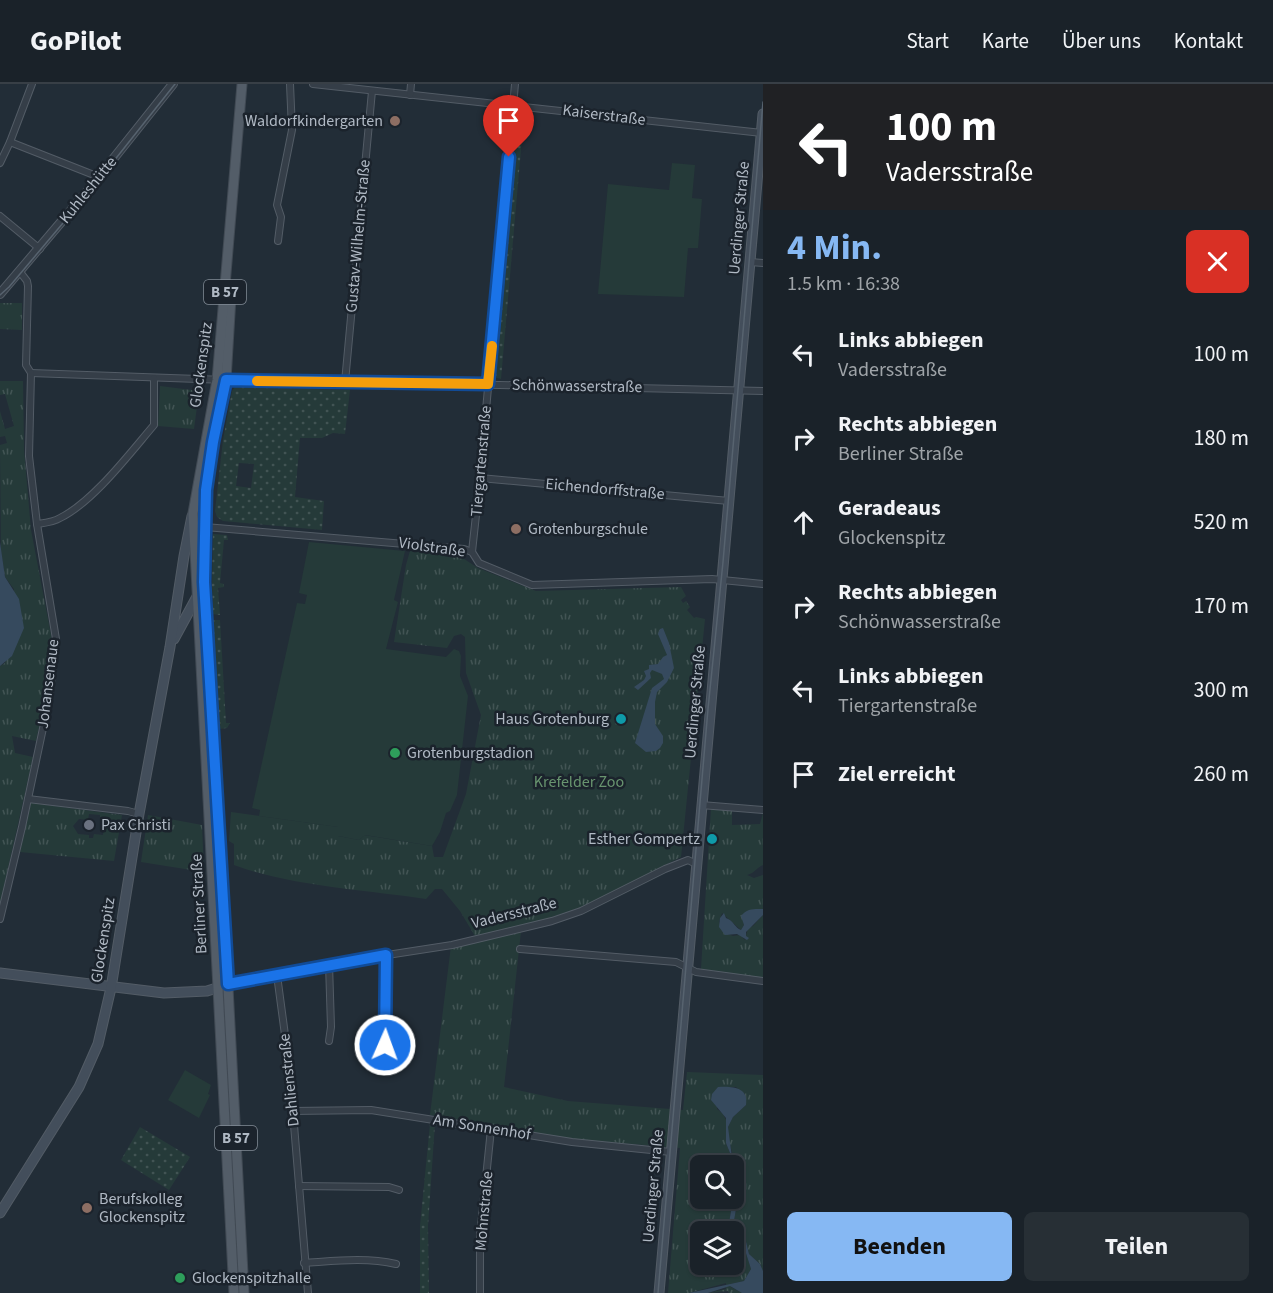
<!DOCTYPE html>
<html lang="de">
<meta charset="utf-8">
<style>
:root{--surface:#1a2229;--page:#272f35;--text:#f1f3f6;--muted:#9fa4a8;--line:#383f46;--accent:#86b8f3}
body{margin:0;font-family:"Source Sans 3",sans-serif;background:var(--page);color:var(--text);height:100vh;display:flex;flex-direction:column;font-size:22px;white-space:nowrap}
*{box-sizing:border-box;margin:0}
p{font-size:20px;color:var(--muted)}
.icon{flex:none;width:33px;height:33px;fill:none;stroke:currentColor;stroke-width:2;stroke-linecap:round;stroke-linejoin:round}
.map{position:relative;flex:1;overflow:hidden}
.details{display:flex;flex-direction:column;background:var(--surface);width:510px}
.details>*{flex:none}
.guide{background:#202124;color:#fff;overflow:hidden}
.tools{position:absolute;left:690px;top:1071px;display:grid;gap:12px}
.tools a{display:grid;place-items:center;width:54px;height:54px;border-radius:9px;background:var(--surface);box-shadow:0 2px 4px #0004,0 0 0 2px var(--line);font-size:30px}
.pin{position:absolute;display:grid;place-items:center;width:51px;height:51px;color:#fff;margin:-62px -26px;border-radius:50% 50% 50% 0;rotate:-45deg;box-shadow:0 0 6px #0007}
.pin .icon{rotate:45deg}
.me{position:absolute;width:66px;margin:-33px;rotate:2deg;stroke-linejoin:round;filter:drop-shadow(0 0 4px #0008)}
.turn{display:flex;align-items:center;gap:21px;height:126px;padding:0 24px;font-size:27px}
.turn .icon{width:78px;height:78px;stroke-width:2.5}
.turn b{display:block;font-size:42px;line-height:51px}
.round{display:grid;place-items:center;flex:none;width:63px;height:63px;border-radius:9px;background:var(--page)}
.head{display:flex;align-items:center;justify-content:space-between;height:102px;padding:0 24px}
h1{font-size:36px;font-weight:700;line-height:45px;color:var(--accent)}
.primary-button{display:flex;gap:12px;margin-top:auto;padding:12px 24px}
.primary-button a{flex:1;height:69px;border-radius:9px;background:var(--accent);color:#111;font-size:24px;font-weight:700;line-height:69px;text-align:center}
.primary-button a+a{background:var(--page);color:var(--text)}
ul{padding:0;list-style:none}
li{display:flex;align-items:center;gap:18px;height:84px;padding:0 24px}
li div{flex:1}
li b{display:block;font-size:22px}
li em{font-style:normal}
header{display:flex;align-items:center;gap:36px;box-sizing:border-box;height:84px;padding:0 30px;background:var(--surface);border-bottom:2px solid var(--line)}
header strong{font-size:28px}
nav{display:flex;gap:33px;margin-inline-start:auto;font-size:21px}
main{display:flex;flex:1;min-height:0}
.map>svg:first-child{display:block}
</style>
<header>
<strong>GoPilot</strong>
<nav><a>Start</a><a>Karte</a><a>Über uns</a><a>Kontakt</a></nav>
</header>
<main>
<div class="map">
<svg width="763" height="1209" viewBox="0 0 763 1209">
<defs>
<pattern id="grass-dots" width="8" height="8" patternUnits="userSpaceOnUse" patternTransform="scale(1.5)"><rect width="8" height="8" fill="#253a39"/><path d="M2 2h.1M6 6h.1" fill="none" stroke="#425454" stroke-width="1.8" stroke-linecap="round"/></pattern>
<pattern id="park-tufts" width="24" height="20" patternUnits="userSpaceOnUse" patternTransform="scale(1.5)"><rect width="24" height="20" fill="#253a39"/><path d="M3 7l-1-3M5 7V3M7 7l1-3M15 17l-1-3M17 17v-4M19 17l1-3" fill="none" stroke="#425454"/></pattern>
</defs>
<rect width="100%" height="100%" fill="#222d37"/>
<g fill="url(#grass-dots)" fill-rule="evenodd">
<path d="M 518,29 L 524,31 L 501,295 L 494,293 Z"/>
<path d="M 235,303 L 350,306 L 345,350 L 333,349 L 322,354 L 300,354 L 295,413 L 324,417 L 322,446 L 223,437 L 217,433 L 215,427 L 223,356 L 232,307 ZM 239,379 L 254,380 L 251,404 L 236,402 Z"/>
<path d="M 213,450 L 227,451 L 228,456 L 224,456 L 220,499 L 224,500 L 224,503 L 218,504 L 220,531 L 213,530 L 212,502 Z"/>
<path d="M 213,536 L 220,536 L 226,639 L 230,639 L 227,644 L 219,645 Z"/>
<path d="M 435,1039 L 428,1142 L 429,1209 L 420,1209 L 420,1142 L 430,1040 Z"/>
<path d="M 140,1043 L 190,1073 L 169,1106 L 121,1076 Z"/>
</g>
<g fill="url(#park-tufts)" fill-rule="evenodd">
<path d="M 0,219 L 22,219 L 22,246 L 0,245 Z"/>
<path d="M 0,297 L 23,297 L 24,366 L 31,446 L 52,556 L 45,614 L 36,657 L 12,652 L 15,669 L 33,673 L 0,820 L 0,582 L 5,579 L 14,505 L 5,493 L 1,467 L 0,361 L 7,359 L 5,352 L 0,353 L 0,327 L 5,345 L 14,342 L 5,310 L 0,311 Z"/>
<path d="M 160,302 L 199,307 L 194,345 L 158,342 Z"/>
<path d="M 410,467 L 461,473 L 478,484 L 536,507 L 681,503 L 686,512 L 681,516 L 683,519 L 686,517 L 690,523 L 687,526 L 694,534 L 696,533 L 705,535 L 681,773 L 582,823 L 527,841 L 475,852 L 460,827 L 442,805 L 435,805 L 426,815 C 365,806 290,802 234,781 L 234,760 L 229,757 L 231,728 L 339,743 L 338,752 L 359,756 L 364,751 L 432,762 L 434,773 L 443,773 L 466,710 L 481,631 L 466,589 L 465,553 L 461,550 L 454,552 L 447,564 L 394,558 L 406,481 Z"/>
<path d="M 31,719 L 122,731 L 114,777 L 20,768 ZM 89,730 L 100,731 L 100,733 L 105,734 L 103,751 L 94,750 L 93,754 L 89,754 L 89,751 L 78,750 L 73,742 L 79,735 L 88,736 Z"/>
<path d="M 711,724 L 732,727 L 732,741 L 760,740 L 763,729 L 763,781 C 757,783 755,789 747,791 L 754,794 L 763,791 L 763,825 L 743,838 L 744,841 L 741,846 L 722,829 L 719,838 L 723,848 L 733,852 L 740,851 L 745,856 L 748,844 L 753,842 L 763,831 L 763,894 L 701,885 Z"/>
<path d="M 148,731 L 202,741 L 204,788 L 141,778 Z"/>
<path d="M 521,847 L 504,1003 L 568,1017 L 683,1026 L 687,988 L 763,991 L 763,1187 L 760,1180 L 749,1170 L 742,1141 L 734,1137 L 738,1113 L 734,1093 L 732,1068 L 728,1053 L 728,1043 L 733,1033 L 746,1021 L 745,1010 L 736,1003 L 718,1003 L 717,1025 L 723,1030 L 727,1038 L 726,1059 L 730,1069 L 728,1081 L 700,1082 L 700,1114 L 729,1115 L 731,1127 L 729,1139 L 744,1163 L 751,1185 L 744,1197 L 730,1200 L 731,1203 L 742,1209 L 729,1209 L 728,1207 L 708,1209 L 726,1205 L 726,1199 L 689,1209 L 668,1209 L 680,1064 L 573,1055 L 430,1031 L 451,862 ZM 700,1148 L 734,1148 L 734,1180 L 700,1180 Z"/>
</g>
<g fill="#253a39">
<path d="M 672,79 L 695,81 L 692,114 L 702,115 L 698,164 L 688,164 L 684,213 L 598,210 L 608,100 L 669,106 Z"/>
<path d="M 309,458 L 405,467 L 394,516 L 398,518 L 386,565 L 446,573 L 454,565 L 459,567 L 461,572 L 460,592 L 468,612 L 457,711 L 450,727 L 446,729 L 440,748 L 432,762 L 365,751 L 359,756 L 338,752 L 338,743 L 259,732 L 260,726 L 252,724 L 297,519 L 305,520 L 307,511 L 299,509 Z"/>
<path d="M 185,986 L 211,1001 L 208,1010 L 210,1011 L 199,1034 L 168,1016 Z"/>
</g>
<g fill="#364a5e">
<path d="M 0,458 L 5,493 L 19,515 L 24,544 L 12,572 L 0,582 Z"/>
<path d="M 663,544 L 669,559 L 674,584 L 667,598 L 657,608 L 655,618 L 655,640 L 663,652 L 663,659 L 660,664 L 656,667 L 646,668 L 635,659 L 652,604 L 664,595 L 662,590 L 652,586 L 650,589 L 651,594 L 638,606 L 634,603 L 644,596 L 646,592 L 644,587 L 649,585 L 649,581 L 658,580 L 663,573 L 667,571 L 658,550 L 660,545 Z"/>
<path d="M 763,825 L 763,831 L 746,848 L 746,852 L 749,854 L 747,856 L 737,850 L 725,851 L 719,843 L 720,834 L 724,829 L 726,834 C 734,837 735,844 741,846 L 744,841 L 741,832 C 747,824 755,825 763,825 Z"/>
<path d="M 718,1003 C 732,1002 749,1003 746,1021 L 733,1033 L 728,1043 L 733,1081 L 728,1081 L 730,1069 L 726,1059 L 726,1034 L 711,1016 L 712,1010 Z"/>
<path d="M 734,1093 L 738,1113 L 734,1137 L 740,1138 L 742,1141 L 749,1170 L 760,1180 L 763,1187 L 763,1209 L 742,1209 L 730,1202 L 708,1209 L 689,1209 L 744,1197 L 751,1185 L 744,1163 L 729,1139 L 731,1127 L 729,1115 L 734,1114 Z"/>
</g>
<g fill="none" stroke-linecap="round" stroke-linejoin="round">
<defs>
<g id="minor">
<path d="M 313,0 L 762,49"/>
<path d="M 410,11 L 411,0"/>
<path d="M 10,58 L 99,93"/>
<path d="M 0,79 L 10,58 L 32,0"/>
<path d="M 0,132 L 40,165"/>
<path d="M 278,157 L 281,133 L 277,121 L 292,46 L 290,0"/>
<path d="M 750,178 L 763,179"/>
<path d="M 20,188 L 27,197 L 28,202 L 26,281 L 31,289"/>
<path d="M 31,289 L 226,296 L 373,298 L 763,307"/>
<path d="M 345,298 L 372,7"/>
<path d="M 480,394 L 729,417"/>
<path d="M 37,440 C 44,439 54,438 60,434 C 93,418 130,369 154,341 L 154,294"/>
<path d="M 205,443 L 464,465 L 472,468 L 479,479 L 532,501 L 712,495 L 763,500"/>
<path d="M 472,468 L 480,394 L 515,0"/>
<path d="M 28,715 L 128,727 L 139,730"/>
<path d="M 701,721 L 763,726"/>
<path d="M 0,835 L 22,743 L 49,616 L 56,555 L 37,440 L 29,372 L 31,289"/>
<path d="M 520,865 L 676,878 L 696,888 L 763,897"/>
<path d="M 277,891 L 289,981 L 308,1209"/>
<path d="M 228,900 L 329,880 L 452,861 L 552,837 L 581,827 L 665,785 L 688,776 L 696,780"/>
<path d="M 329,957 L 331,943 L 329,880"/>
<path d="M 385,961 L 386,871"/>
<path d="M 292,1027 L 371,1026 L 572,1058 L 671,1068"/>
<path d="M 299,1102 L 389,1103 L 399,1106"/>
<path d="M 304,1179 C 335,1177 366,1173 396,1180"/>
<path d="M 480,1209 L 480,1152 L 491,1045"/>
</g>
<path id="tertiary" d="M 0,210 L 90,104 L 173,0"/>
<g id="secondary">
<path d="M 174,555 L 199,509"/>
<path d="M 0,889 L 164,909 L 207,907 L 223,902"/>
<path d="M 0,1129 L 79,1003 L 98,960 L 111,904 L 139,730 L 170,563 L 184,472 L 192,432"/>
<path d="M 659,1209 L 763,30"/>
</g>
<g id="primary">
<path d="M 231,213 L 226,296 L 213,358 L 206,407 L 204,498 L 226,865 L 244,1209"/>
<path d="M 234,1209 L 193,429 L 217,296 L 242,0"/>
</g>
</defs>
<use href="#minor" stroke="#535c66" stroke-width="8"/>
<use href="#tertiary" stroke="#535c66" stroke-width="10"/>
<use href="#secondary" stroke="#535c66" stroke-width="11"/>
<use href="#primary" stroke="#414a54" stroke-width="11"/>
<use href="#minor" stroke="#353e48" stroke-width="6"/>
<use href="#tertiary" stroke="#353e48" stroke-width="8"/>
<use href="#secondary" stroke="#434e5b" stroke-width="9"/>
<use href="#primary" stroke="#535d68" stroke-width="9"/>
<g stroke="#57636f" stroke-width="1.5">
<path d="M 0,211 L 9,203 L 90,107 L 175,0"/>
<path d="M 658,1209 L 708,625 L 723,478 L 763,18"/>
</g>
</g>
<g fill="none" stroke-linecap="round" stroke-linejoin="round">
<defs>
<path id="route" d="M 385,961 L 386,871 L 228,900 L 204,498 L 206,406 L 213,358 L 226,296 L 488,300 L 509,73"/>
</defs>
<use href="#route" stroke="#114b97" stroke-width="15"/>
<use href="#route" stroke="#1a73e8" stroke-width="10"/>
<path stroke="#f59e0b" stroke-width="10" d="M 257,297 L 488,300 L 492,262"/>
</g>
<g fill="#8d6e63" stroke="#1b232c" stroke-width="2">
<circle cx="395" cy="37" r="6"/>
<circle cx="516" cy="445" r="6"/>
<circle cx="87" cy="1124" r="6"/>
</g>
<g fill="#0f9aa8" stroke="#1b232c" stroke-width="2">
<circle cx="621" cy="635" r="6"/>
<circle cx="712" cy="755" r="6"/>
</g>
<g fill="#2e9e5b" stroke="#1b232c" stroke-width="2">
<circle cx="395" cy="669" r="6"/>
<circle cx="180" cy="1194" r="6"/>
</g>
<circle fill="#6b7280" stroke="#1b232c" stroke-width="2" cx="89" cy="741" r="6"/>
<g text-anchor="middle" dominant-baseline="central" stroke-width="5" stroke-linejoin="round" paint-order="stroke">
<g fill="#1b232c" stroke="#838c96" stroke-width="1.5">
<rect x="204" y="196" width="42" height="24" rx="4.5"/>
<rect x="215" y="1042" width="42" height="24" rx="4.5"/>
</g>
<g font-size="15" font-weight="bold" fill="#b0b9c4">
<text x="225" y="208">B 57</text>
<text x="236" y="1054">B 57</text>
</g>
<g font-size="16" fill="#b0b9c4" stroke="#1b232c">
<text transform="translate(604 31) rotate(7)">Kaiserstraße</text>
<text transform="translate(88 106) rotate(-51)">Kuhleshütte</text>
<text transform="translate(739 134) rotate(-85)">Uerdinger Straße</text>
<text transform="translate(358 152) rotate(-85)">Gustav-Wilhelm-Straße</text>
<text transform="translate(201 281) rotate(-82)">Glockenspitz</text>
<text transform="translate(577 302) rotate(1)">Schönwasserstraße</text>
<text transform="translate(481 377) rotate(-85)">Tiergartenstraße</text>
<text transform="translate(605 405) rotate(5)">Eichendorffstraße</text>
<text transform="translate(432 463) rotate(8)">Violstraße</text>
<text transform="translate(48 600) rotate(-83)">Johansenaue</text>
<text transform="translate(695 618) rotate(-85)">Uerdinger Straße</text>
<text transform="translate(199 820) rotate(-93)">Berliner Straße</text>
<text transform="translate(514 829) rotate(-14)">Vadersstraße</text>
<text transform="translate(103 856) rotate(-81)">Glockenspitz</text>
<text transform="translate(289 996) rotate(-96)">Dahlienstraße</text>
<text transform="translate(482 1043) rotate(9)">Am Sonnenhof</text>
<text transform="translate(653 1102) rotate(-85)">Uerdinger Straße</text>
<text transform="translate(484 1127) rotate(-85)">Mohnstraße</text>
</g>
<g font-size="16" fill="#b0b9c4" stroke="#1b232c" text-anchor="start">
<text x="383" y="37" text-anchor="end">Waldorfkindergarten</text>
<text x="528" y="445">Grotenburgschule</text>
<text x="609" y="635" text-anchor="end">Haus Grotenburg</text>
<text x="407" y="669">Grotenburgstadion</text>
<text x="101" y="741">Pax Christi</text>
<text x="700" y="755" text-anchor="end">Esther Gompertz</text>
<text x="99" y="1115">Berufskolleg<tspan x="99" dy="18">Glockenspitz</tspan></text>
<text x="192" y="1194">Glockenspitzhalle</text>
</g>
<g font-size="16" fill="#68946f" stroke="#1b232c">
<text x="579" y="698">Krefelder Zoo</text>
</g>
</g>
</svg>
<div class="tools">
<a><svg class="icon" aria-label="search" viewBox="0 0 24 24"><circle cx="10" cy="10" r="6"/><path d="M15 15l6 6"/></svg></a>
<a><svg class="icon" aria-label="layers" viewBox="0 0 24 24"><path d="M12 4l9 5-9 5-9-5zM3 14l9 5 9-5"/></svg></a>
</div>
<div class="pin" style="left:509px;top:73px;background:#d93025"><svg class="icon" aria-label="arrive" viewBox="0 0 24 24"><path d="M6 21V4h12l-3 4 3 4H6"/></svg></div>
<svg class="me" style="left:385px;top:961px" viewBox="-20 -20 40 40"><circle r="17" fill="#1a73e8" stroke="#fff" stroke-width="3"/><path d="M0-11L8 9 0 5-8 9z" fill="#fff"/></svg>
</div>
<section class="details">
<div class="guide">
<div class="turn"><svg class="icon" aria-label="left" viewBox="0 0 24 24"><path d="M17 20v-9H6M10 6l-5 5 5 5"/></svg><div><b>100 m</b>Vadersstraße</div></div>
</div>
<div class="head"><div><h1>4 Min.</h1><p>1.5 km · 16:38</p></div><a class="round" style="background:#d93025;color:#fff"><svg class="icon" aria-label="close" viewBox="0 0 24 24"><path d="M6 6l12 12M18 6L6 18"/></svg></a></div>
<ul>
<li><svg class="icon" aria-label="left" viewBox="0 0 24 24"><path d="M17 20v-9H6M10 6l-5 5 5 5"/></svg><div><b>Links abbiegen</b><p>Vadersstraße</p></div><em>100 m</em></li>
<li><svg class="icon" aria-label="right" viewBox="0 0 24 24"><path d="M7 20v-9h11M14 6l5 5-5 5"/></svg><div><b>Rechts abbiegen</b><p>Berliner Straße</p></div><em>180 m</em></li>
<li><svg class="icon" aria-label="ahead" viewBox="0 0 24 24"><path d="M12 20V5M6 11l6-6 6 6"/></svg><div><b>Geradeaus</b><p>Glockenspitz</p></div><em>520 m</em></li>
<li><svg class="icon" aria-label="right" viewBox="0 0 24 24"><path d="M7 20v-9h11M14 6l5 5-5 5"/></svg><div><b>Rechts abbiegen</b><p>Schönwasserstraße</p></div><em>170 m</em></li>
<li><svg class="icon" aria-label="left" viewBox="0 0 24 24"><path d="M17 20v-9H6M10 6l-5 5 5 5"/></svg><div><b>Links abbiegen</b><p>Tiergartenstraße</p></div><em>300 m</em></li>
<li><svg class="icon" aria-label="arrive" viewBox="0 0 24 24"><path d="M6 21V4h12l-3 4 3 4H6"/></svg><div><b>Ziel erreicht</b></div><em>260 m</em></li>
</ul>
<div class="primary-button"><a>Beenden</a><a>Teilen</a></div>
</section>
</main>
